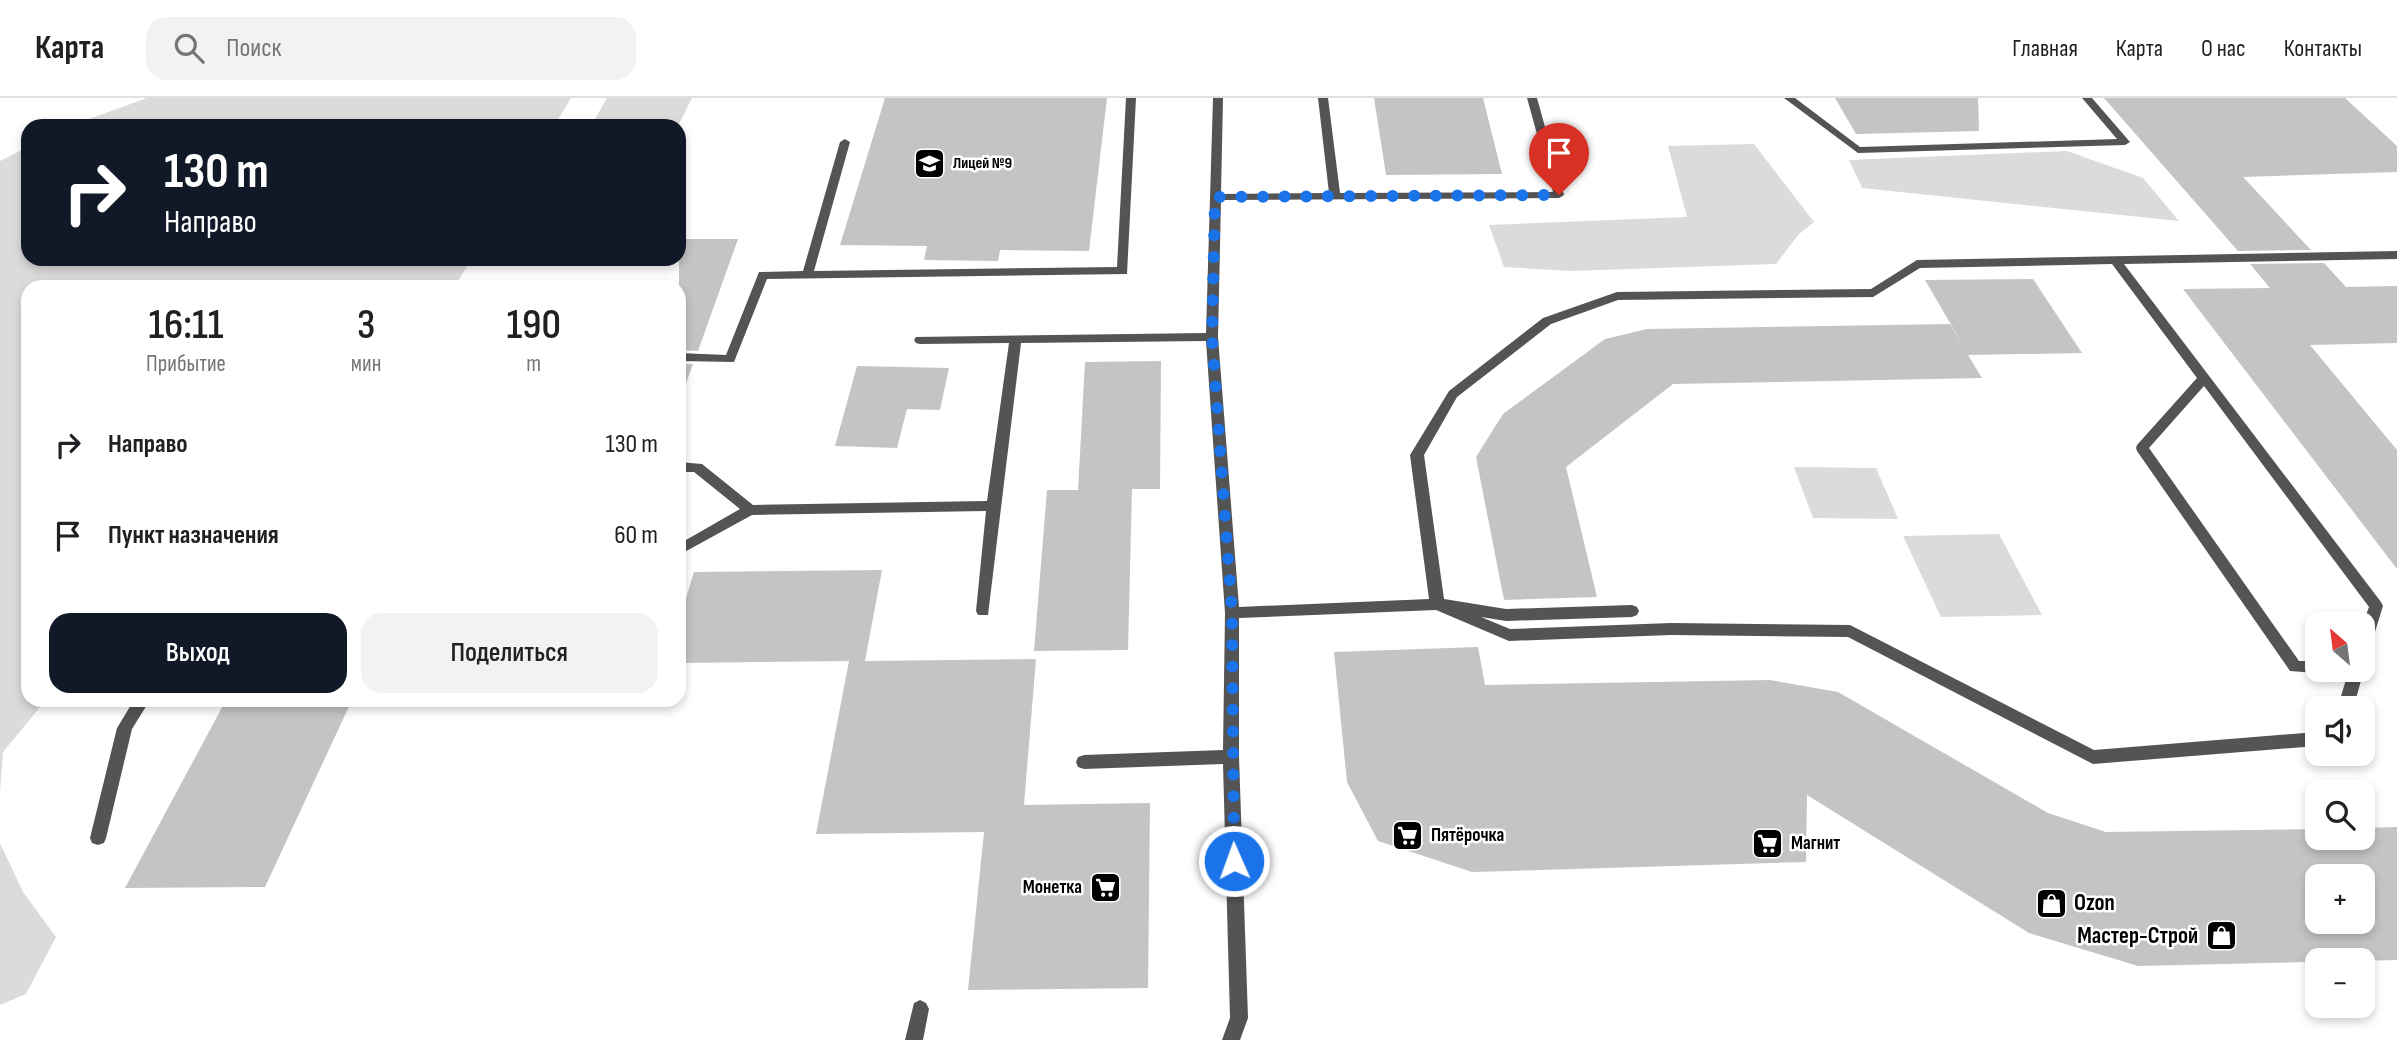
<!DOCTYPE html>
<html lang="ru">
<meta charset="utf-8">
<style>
:root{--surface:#fff;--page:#f2f2f2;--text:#202124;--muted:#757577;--line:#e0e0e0;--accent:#111827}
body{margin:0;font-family:"Sofia Sans Condensed",sans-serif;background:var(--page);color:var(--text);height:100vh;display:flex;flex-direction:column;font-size:26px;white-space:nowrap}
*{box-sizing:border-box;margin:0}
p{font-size:23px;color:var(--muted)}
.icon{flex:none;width:38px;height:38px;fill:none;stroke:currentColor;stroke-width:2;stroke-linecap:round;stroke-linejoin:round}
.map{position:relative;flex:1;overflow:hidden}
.sheet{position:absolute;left:21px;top:182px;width:665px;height:427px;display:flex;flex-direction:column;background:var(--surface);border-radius:21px;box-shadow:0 4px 10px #0003}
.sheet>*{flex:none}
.top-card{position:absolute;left:21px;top:21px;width:665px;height:147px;border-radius:21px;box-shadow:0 4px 10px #0003;background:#111827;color:#fff;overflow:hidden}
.needle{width:46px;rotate:332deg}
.buttons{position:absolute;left:2305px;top:514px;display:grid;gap:14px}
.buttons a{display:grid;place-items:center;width:70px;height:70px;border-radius:14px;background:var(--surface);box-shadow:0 4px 10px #0003;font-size:35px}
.pin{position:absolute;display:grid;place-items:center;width:60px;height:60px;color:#fff;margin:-72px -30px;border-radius:50% 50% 50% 0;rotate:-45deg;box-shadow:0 0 7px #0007}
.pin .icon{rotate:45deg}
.me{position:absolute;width:77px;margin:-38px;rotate:358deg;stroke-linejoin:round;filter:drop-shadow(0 0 5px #0008)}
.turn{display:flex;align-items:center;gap:24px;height:147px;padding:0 28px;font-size:32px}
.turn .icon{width:91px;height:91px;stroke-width:2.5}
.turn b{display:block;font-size:49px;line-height:60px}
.eta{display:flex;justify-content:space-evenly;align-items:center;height:119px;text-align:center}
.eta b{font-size:42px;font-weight:600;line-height:49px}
.cta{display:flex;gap:14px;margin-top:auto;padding:14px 28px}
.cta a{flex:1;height:80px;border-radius:21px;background:var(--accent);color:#fff;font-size:28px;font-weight:600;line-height:80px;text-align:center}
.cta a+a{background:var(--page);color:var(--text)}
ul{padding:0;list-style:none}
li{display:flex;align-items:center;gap:21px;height:91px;padding:0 28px}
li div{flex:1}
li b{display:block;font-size:26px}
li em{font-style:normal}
header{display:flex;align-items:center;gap:42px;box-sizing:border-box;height:98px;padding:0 35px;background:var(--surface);border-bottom:2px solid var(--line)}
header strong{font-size:33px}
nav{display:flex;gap:38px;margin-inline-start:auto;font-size:24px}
.search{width:490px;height:63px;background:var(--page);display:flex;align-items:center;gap:18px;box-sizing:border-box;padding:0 24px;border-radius:21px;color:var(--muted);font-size:26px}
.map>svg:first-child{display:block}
</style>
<header>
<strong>Карта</strong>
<div class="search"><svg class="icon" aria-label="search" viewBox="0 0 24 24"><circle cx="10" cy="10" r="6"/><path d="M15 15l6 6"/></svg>Поиск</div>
<nav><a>Главная</a><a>Карта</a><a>О нас</a><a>Контакты</a></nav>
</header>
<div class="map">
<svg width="2397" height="942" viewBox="0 0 2397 942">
<rect width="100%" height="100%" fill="#fff"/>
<g fill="#dbdbdb">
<path d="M 147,0 L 571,0 L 554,28 L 70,28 Z"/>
<path d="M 607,0 L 692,0 L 678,28 L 591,28 Z"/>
<path d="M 1754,46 L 1814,124 L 1798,137 L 1776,166 L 1570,173 L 1504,169 L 1489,127 L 1687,119 L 1668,48 Z"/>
<path d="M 28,49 L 28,161 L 472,161 L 454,189 L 28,189 L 28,602 L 46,602 L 3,654 L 0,694 L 0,63 Z"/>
<path d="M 2067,53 L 2143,80 L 2179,123 L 1862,90 L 1849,62 Z"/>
<path d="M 1794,369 L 1876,370 L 1898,421 L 1813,420 Z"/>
<path d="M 1999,436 L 2042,517 L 1941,519 L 1903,438 Z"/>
<path d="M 0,745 L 23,794 L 56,839 L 26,896 L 0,907 Z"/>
</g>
<g fill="#c4c4c4" fill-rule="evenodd">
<path d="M 885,0 L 1107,0 L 1089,153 L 1000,152 L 998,163 L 924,162 L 927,148 L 840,147 Z"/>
<path d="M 1374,0 L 1483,0 L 1502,76 L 1386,77 Z"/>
<path d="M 1835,0 L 1978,0 L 1979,33 L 1856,36 Z"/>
<path d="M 2104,0 L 2345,0 L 2397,48 L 2397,74 L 2243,79 L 2311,152 L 2238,153 Z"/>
<path d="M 679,141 L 738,141 L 698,253 L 679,252 Z"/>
<path d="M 2324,165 L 2346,189 L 2397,188 L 2397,245 L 2310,247 L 2397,352 L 2397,471 L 2183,191 L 2270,190 L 2250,166 Z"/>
<path d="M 2033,181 L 2082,255 L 1968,257 L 1982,280 L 1673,286 L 1566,369 L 1597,499 L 1504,502 L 1476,359 L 1503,316 L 1605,241 L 1647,231 L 1950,226 L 1964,249 L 1925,182 Z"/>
<path d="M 1161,263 L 1160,391 L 1132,391 L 1128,552 L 1034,553 L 1047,392 L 1078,392 L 1085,264 Z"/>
<path d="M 679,266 L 693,266 L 684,291 L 679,290 Z"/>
<path d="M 857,268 L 949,270 L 940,312 L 907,311 L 897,350 L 835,348 Z"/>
<path d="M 882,472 L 865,563 L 1036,561 L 1024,707 L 1150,705 L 1148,890 L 968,892 L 984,734 L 816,736 L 849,563 L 679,565 L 679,523 L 694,474 Z"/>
<path d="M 1478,549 L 1485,587 L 1770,582 L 1838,594 L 2048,715 L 2106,734 L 2317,731 L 2317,740 L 2362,740 L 2362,730 L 2397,729 L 2397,862 L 2138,868 L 2029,835 L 1807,697 L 1806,764 L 1472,774 L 1378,743 L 1347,684 L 1334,554 ZM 2317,779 L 2362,779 L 2362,824 L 2317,824 Z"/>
<path d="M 226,602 L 352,602 L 265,789 L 125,790 Z"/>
</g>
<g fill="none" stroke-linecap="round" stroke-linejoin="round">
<g fill="#545454" fill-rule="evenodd">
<path d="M 1126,0 L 1136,0 L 1127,176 L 767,181 L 734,264 L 679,263 L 679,255 L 726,257 L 759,174 L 803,173 L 840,44 L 845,41 L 850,44 L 814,173 L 1117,169 Z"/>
<path d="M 1213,0 L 1223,0 L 1221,96 L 1329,95 L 1318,0 L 1328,0 L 1340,95 L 1553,94 L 1527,0 L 1537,0 L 1564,97 L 1559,100 L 1221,102 L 1218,239 L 1239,509 L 1429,501 L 1410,357 L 1449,293 L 1543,220 L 1617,194 L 1871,191 L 1917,162 L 2397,153 L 2397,161 L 2124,166 L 2381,504 L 2383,508 L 2369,553 L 2367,557 L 2362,559 L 2362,528 L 2369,509 L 2204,288 L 2149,350 L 2299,563 L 2317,563 L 2317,572 L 2322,573 L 2317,575 L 2290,573 L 2137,353 L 2136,350 L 2137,347 L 2197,280 L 2112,166 L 1920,170 L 1873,199 L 1618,202 L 1551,226 L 1457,299 L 1424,357 L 1444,501 L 1506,511 L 1632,507 L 1637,509 L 1639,513 L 1637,517 L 1632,519 L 1506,523 L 1481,519 L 1510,531 L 1671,525 L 1850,527 L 2094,652 L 2317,634 L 2317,648 L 2093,666 L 1848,539 L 1671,537 L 1509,543 L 1436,512 L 1239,520 L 1239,659 L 1248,920 L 1240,942 L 1222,942 L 1230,920 L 1223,666 L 1084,671 L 1078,669 L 1076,664 L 1078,659 L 1084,657 L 1223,652 L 1225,515 L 1206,243 L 1021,245 L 988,517 L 978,517 L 976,513 L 986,413 L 752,417 L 679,457 L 679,446 L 740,411 L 694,374 L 679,374 L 679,364 L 702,366 L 753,407 L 987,403 L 1009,245 L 920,246 L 916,245 L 914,242 L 916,239 L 1206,235 Z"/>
<path d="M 1784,0 L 1795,0 L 1860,49 L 2117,41 L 2082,0 L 2092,0 L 2130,44 L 2125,47 L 1858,55 Z"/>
<path d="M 2362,568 L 2364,572 L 2353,611 L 2337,611 L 2349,572 L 2362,572 Z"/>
<path d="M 134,602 L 150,602 L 132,631 L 106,740 L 104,745 L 98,747 L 92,745 L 90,740 L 117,630 Z"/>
<path d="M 920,902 L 926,905 L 929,911 L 923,942 L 905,942 L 914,905 Z"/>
</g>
</g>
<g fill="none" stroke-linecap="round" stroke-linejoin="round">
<path stroke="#1a73e8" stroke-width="12" stroke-dasharray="0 21.6" d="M 1234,763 L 1232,515 L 1212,240 L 1215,99 L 1559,97"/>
</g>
<defs>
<symbol id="school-square" viewBox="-11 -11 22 22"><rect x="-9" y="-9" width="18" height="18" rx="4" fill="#000" stroke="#fff"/><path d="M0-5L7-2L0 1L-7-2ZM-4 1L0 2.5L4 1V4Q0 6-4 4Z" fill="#fff"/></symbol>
<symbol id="supermarket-square" viewBox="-11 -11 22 22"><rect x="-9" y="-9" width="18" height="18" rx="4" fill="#000" stroke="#fff"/><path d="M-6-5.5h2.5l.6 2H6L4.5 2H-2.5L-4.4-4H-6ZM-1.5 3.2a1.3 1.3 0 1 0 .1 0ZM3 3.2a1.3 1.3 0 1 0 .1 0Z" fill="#fff"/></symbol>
<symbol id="shop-square" viewBox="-11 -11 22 22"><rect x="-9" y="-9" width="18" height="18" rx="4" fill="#000" stroke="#fff"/><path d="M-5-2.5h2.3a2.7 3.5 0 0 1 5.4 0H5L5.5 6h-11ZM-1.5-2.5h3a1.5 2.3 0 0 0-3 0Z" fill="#fff"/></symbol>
</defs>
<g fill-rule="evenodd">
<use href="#school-square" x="912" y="48" width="35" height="35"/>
<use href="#supermarket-square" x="1390" y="720" width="35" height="35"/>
<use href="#supermarket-square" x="1750" y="728" width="35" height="35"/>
<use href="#supermarket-square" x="1088" y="772" width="35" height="35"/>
<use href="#shop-square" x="2034" y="788" width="35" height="35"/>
<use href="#shop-square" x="2204" y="820" width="35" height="35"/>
</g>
<g text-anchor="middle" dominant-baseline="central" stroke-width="5" stroke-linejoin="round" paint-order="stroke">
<g font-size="16" font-weight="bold" fill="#000" stroke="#fff" text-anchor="start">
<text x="953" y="65">Лицей №9</text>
</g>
<g font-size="19" font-weight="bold" fill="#000" stroke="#fff" text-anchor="start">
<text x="1431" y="737">Пятёрочка</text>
<text x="1791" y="745">Магнит</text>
<text x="1082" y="789" text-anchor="end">Монетка</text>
</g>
<g font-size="23" font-weight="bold" fill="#000" stroke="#fff" text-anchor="start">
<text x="2074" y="805">Ozon</text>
<text x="2198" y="838" text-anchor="end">Мастер-Строй</text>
</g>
</g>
</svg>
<div class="buttons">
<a><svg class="needle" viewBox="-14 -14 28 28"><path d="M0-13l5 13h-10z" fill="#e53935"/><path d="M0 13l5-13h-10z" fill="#757577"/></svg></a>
<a><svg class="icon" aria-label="sound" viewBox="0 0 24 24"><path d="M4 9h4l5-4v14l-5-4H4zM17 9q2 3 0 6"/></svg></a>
<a><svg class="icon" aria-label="search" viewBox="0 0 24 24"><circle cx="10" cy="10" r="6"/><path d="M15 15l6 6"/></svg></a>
<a>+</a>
<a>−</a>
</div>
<div class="pin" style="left:1559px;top:97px;background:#d93025"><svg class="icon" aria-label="arrive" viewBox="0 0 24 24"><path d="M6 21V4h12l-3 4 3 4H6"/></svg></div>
<svg class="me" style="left:1234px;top:763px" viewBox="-20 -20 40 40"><circle r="17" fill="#1a73e8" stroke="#fff" stroke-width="3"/><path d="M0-11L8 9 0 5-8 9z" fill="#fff"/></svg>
<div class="top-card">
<div class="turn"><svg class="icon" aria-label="right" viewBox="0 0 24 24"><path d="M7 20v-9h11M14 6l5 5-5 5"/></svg><div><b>130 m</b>Направо</div></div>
</div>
<section class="sheet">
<div class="eta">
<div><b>16:11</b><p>Прибытие</p></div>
<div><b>3</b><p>мин</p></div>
<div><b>190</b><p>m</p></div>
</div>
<ul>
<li><svg class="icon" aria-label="right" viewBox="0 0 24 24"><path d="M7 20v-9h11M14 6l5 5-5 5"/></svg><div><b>Направо</b></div><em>130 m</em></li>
<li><svg class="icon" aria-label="arrive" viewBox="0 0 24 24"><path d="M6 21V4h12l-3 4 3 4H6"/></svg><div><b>Пункт назначения</b></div><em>60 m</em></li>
</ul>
<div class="cta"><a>Выход</a><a>Поделиться</a></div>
</section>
</div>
